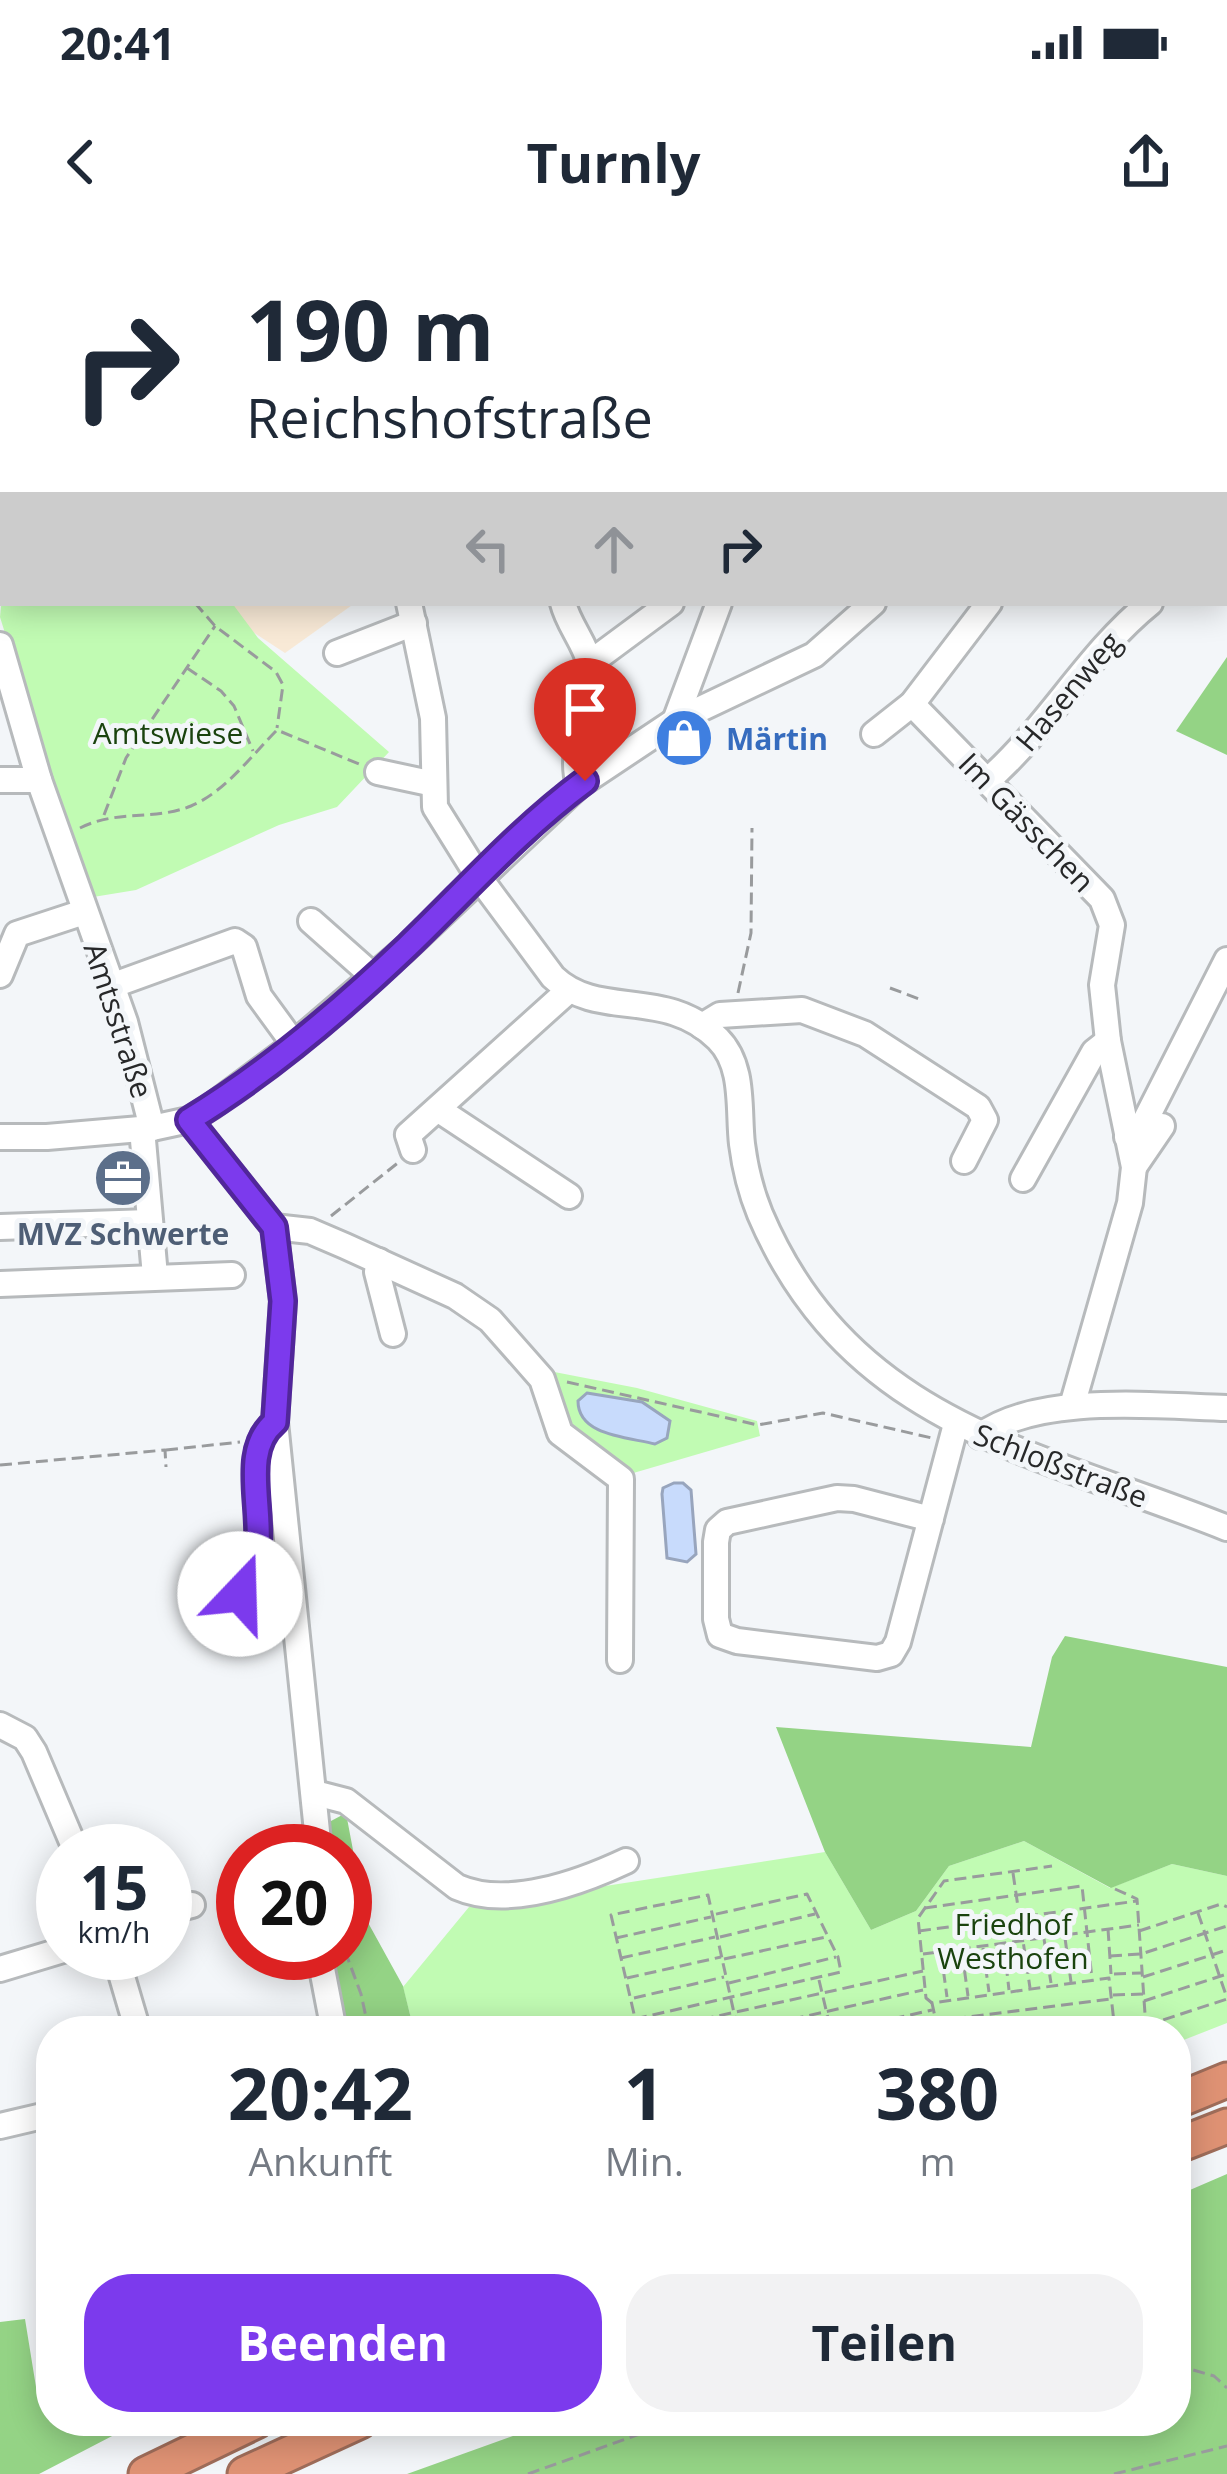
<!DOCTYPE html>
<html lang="de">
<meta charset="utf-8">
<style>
:root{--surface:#fff;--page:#f2f2f3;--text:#1f2937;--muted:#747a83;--accent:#7c3aed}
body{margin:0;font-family:"Open Sans",sans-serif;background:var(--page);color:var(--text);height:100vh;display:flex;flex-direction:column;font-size:45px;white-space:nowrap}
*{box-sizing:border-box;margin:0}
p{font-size:39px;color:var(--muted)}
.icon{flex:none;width:66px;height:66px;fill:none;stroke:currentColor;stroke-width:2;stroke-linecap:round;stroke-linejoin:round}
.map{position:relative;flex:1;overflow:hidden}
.drawer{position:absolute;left:36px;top:1776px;width:1155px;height:420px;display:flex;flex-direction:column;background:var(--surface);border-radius:48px;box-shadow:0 6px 30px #0003}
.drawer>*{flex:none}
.banner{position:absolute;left:0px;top:0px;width:1227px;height:366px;box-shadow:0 6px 30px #0003;background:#fff;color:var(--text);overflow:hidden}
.speed{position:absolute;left:36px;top:1584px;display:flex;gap:24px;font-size:60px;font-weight:700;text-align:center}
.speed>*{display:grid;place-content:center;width:156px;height:156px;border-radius:50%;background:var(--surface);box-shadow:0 6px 30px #0003;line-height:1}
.speed small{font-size:30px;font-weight:400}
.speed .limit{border:18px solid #d22;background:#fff;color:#111}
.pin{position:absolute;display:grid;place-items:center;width:102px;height:102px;color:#fff;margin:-123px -51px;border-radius:50% 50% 50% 0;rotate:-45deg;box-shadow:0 0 12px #0007}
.pin .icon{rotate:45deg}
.me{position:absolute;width:132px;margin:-66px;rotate:21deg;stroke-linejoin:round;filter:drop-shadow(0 0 9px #0008)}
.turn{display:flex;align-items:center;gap:42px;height:252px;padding:0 48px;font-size:54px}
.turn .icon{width:156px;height:156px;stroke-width:2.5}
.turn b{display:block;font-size:84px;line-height:102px}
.lanes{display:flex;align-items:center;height:114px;padding:0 48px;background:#0003;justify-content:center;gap:60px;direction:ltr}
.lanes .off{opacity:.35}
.eta{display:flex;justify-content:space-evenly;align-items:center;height:204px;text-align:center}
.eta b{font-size:72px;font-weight:700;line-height:84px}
.cta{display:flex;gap:24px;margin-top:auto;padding:24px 48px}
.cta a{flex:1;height:138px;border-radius:48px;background:var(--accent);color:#fff;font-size:48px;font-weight:700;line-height:138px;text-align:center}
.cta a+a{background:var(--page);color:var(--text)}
.status{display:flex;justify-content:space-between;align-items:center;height:84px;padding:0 60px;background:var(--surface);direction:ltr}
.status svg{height:33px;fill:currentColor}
header{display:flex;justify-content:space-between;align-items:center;height:156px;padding:0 48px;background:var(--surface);font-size:54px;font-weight:700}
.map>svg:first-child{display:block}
</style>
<div class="status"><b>20:41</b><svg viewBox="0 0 49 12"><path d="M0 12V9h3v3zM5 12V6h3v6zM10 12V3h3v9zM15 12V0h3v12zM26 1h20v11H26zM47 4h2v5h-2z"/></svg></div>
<header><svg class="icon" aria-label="back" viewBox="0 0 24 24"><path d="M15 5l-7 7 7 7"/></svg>Turnly<svg class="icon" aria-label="share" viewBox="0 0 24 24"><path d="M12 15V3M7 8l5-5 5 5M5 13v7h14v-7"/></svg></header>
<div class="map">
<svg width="1227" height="2234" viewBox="0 0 1227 2234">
<rect width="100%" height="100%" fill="#f3f6f9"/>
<path fill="#f8e9d6" d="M 217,363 L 355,363 L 285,413 L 224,373 Z"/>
<g fill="#c1fbb3">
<path d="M 3,347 L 3,363 L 232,363 L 258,398 L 389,512 L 337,567 L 279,585 L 136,650 L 87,658 L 0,377 Z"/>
<path d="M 544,1130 L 637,1148 L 757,1181 L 760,1196 L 630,1234 L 567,1187 Z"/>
<path d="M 1024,1601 L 1110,1648 L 1172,1624 L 1227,1636 L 1227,1783 L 1176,1803 L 1176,1791 L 414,1791 L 403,1747 L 469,1667 L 825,1612 L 871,1690 L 916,1671 L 949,1626 Z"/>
</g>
<g fill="#94d385">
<path d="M 1227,417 L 1227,515 L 1176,491 Z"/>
<path d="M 1065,1396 L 1227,1427 L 1227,1636 L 1172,1624 L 1111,1648 L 1024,1601 L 949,1626 L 916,1671 L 871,1690 L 825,1612 L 776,1487 L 1031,1507 L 1052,1417 Z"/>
<path d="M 346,1573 L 366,1679 L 403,1746 L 414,1791 L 323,1791 L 302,1713 L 345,1713 L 345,1611 L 327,1611 L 331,1581 Z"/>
<path d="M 1227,1934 L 1227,2234 L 407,2234 L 555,2181 L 1176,2181 L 1176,1956 Z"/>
<path d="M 25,2079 L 36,2147 L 51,2142 L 51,2181 L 141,2181 L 39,2234 L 0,2234 L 0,2082 Z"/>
</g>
<g fill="#c8dbfc" stroke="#98a5bd" stroke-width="3">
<path d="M 587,1153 L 642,1162 L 670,1181 L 667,1198 L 655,1204 C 628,1197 578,1196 578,1161 Z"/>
<path d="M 674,1243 L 683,1243 L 691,1250 L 696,1314 L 687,1322 L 667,1318 L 662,1254 L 663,1248 Z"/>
</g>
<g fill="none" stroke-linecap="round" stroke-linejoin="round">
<defs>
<g id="minor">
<path d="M 209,0 L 210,3"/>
<path d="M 362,0 L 364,3"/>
<path d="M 702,0 L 706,3"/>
<path d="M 900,0 L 904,3"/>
<path d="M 43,3 L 43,0"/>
<path d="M 571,3 L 574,0"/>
<path d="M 1087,3 L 1089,0"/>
<path d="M 0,63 L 3,63"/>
<path d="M 1224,240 L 1227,238"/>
<path d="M 0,258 L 3,228"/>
<path d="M 409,363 L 433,478 L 435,567 L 478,636 L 553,737 C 599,781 665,746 718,799 C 745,826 738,870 742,904 C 745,928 751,952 760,974 C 850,1185 1038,1212 1227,1288"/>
<path d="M 563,363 C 568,384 585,403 590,424 C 600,465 566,500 579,545"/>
<path d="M 0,405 L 39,540 L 125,782 L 152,888"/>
<path d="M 337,413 L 414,383"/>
<path d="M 590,423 L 671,363"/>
<path d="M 912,464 L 1102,659 L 1112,685 L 1102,745 L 1108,801 L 1134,927 L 1130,963 L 1072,1166"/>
<path d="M 675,481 L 719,363"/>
<path d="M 874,494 L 912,464 L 989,363"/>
<path d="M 378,532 L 434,544"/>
<path d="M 0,540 L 39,540"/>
<path d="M 987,541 C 1048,488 1087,414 1150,363"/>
<path d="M 311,681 L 373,736"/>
<path d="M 0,735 L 17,694 L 84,672"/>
<path d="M 111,746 L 235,701 L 244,707 L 259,756 L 294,804"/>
<path d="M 702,786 L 720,775 L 802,770 L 865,794 L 978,867 L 985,880 L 964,921"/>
<path d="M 439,870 L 569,956"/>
<path d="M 189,880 L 274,987 L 283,1061 L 275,1182 L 319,1611"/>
<path d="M 142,889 L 155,1036"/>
<path d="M 0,897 L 47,897 L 152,888 L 189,880 L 212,866 L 287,810 L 404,710 L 579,545 L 675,481 L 814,415 L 873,363"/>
<path d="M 1127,897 L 1142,887 L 1227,720"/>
<path d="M 413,910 L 408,895 L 568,751"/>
<path d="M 1134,927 L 1162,886"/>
<path d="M 1023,939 L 1094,812 L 1108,801"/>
<path d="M 0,987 L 149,982"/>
<path d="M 274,987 L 310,991 L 345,1006 L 455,1056 L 490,1080 L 542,1139 L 560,1193 L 621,1239 L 620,1420"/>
<path d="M 379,1021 L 377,1032 L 393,1094"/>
<path d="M 0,1044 L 232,1035"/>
<path d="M 980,1196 C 1037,1153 1157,1166 1227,1168"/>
<path d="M 931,1279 L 854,1259 L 837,1258 L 727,1282 L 718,1290 L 716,1302 L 716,1379 L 720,1395 L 737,1401 L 877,1418 L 891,1414 L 898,1402 L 956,1184"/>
<path d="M 226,1358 C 298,1337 225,1222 275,1182"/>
<path d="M 0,1485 L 25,1498 L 34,1512 L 76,1611"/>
<path d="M 315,1553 L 346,1561 L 457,1647 C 507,1669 579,1643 626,1621"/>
<path d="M 165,1672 L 192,1665"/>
<path d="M 115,1713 L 138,1791"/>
<path d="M 319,1713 L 334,1791"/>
<path d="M 0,1729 L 63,1710"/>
<path d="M 0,1886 L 51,1874"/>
</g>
<g id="highway">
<path d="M 1176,1861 L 1227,1840"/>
<path d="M 1176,1906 L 1227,1886"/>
<path d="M 146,2234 L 256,2181"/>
<path d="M 245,2234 L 360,2181"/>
</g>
</defs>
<use href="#minor" stroke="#b7babc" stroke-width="30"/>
<use href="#highway" stroke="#9f6d5a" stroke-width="39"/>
<g stroke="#999b9d" stroke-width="3" stroke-dasharray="12 6" stroke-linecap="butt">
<path d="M 793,3 L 795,0"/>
<path d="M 195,363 L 215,386 L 276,432 L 283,445 L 277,488"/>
<path d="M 187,428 L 221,451 L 234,466 L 253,511"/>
<path d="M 104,575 L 126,518 L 215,386"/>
<path d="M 80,588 C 118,569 154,581 191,566 C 225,552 252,515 277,490 L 359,524"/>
<path d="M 890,748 L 922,760"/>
<path d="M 738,753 L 751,693 L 752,588"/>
<path d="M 331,976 L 399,922"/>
<path d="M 567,1142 L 758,1185 L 823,1173 L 932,1198"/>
<path d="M 166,1210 L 240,1202"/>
<path d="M 0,1225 L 165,1210 L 166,1227"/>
<path d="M 1013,1633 L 1030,1748"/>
<path d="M 1115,1649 L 1137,1659 L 1146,1788"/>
<path d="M 925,1668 L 1082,1646 L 1092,1739"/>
<path d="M 1198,1673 L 1227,1758"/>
<path d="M 1108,1689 L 1111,1734"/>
<path d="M 919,1691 L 1137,1661"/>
<path d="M 1139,1691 L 1221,1664 L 1227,1667"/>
<path d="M 720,1697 L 815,1674"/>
<path d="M 616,1698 L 711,1677"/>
<path d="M 1065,1698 L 1071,1742"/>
<path d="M 1044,1699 L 1051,1743"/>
<path d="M 1004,1706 L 1009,1750"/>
<path d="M 983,1708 L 989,1752"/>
<path d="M 345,1711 L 361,1754 L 369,1791"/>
<path d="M 962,1712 L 968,1756"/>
<path d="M 941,1713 L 947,1757"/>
<path d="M 923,1714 L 1139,1685"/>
<path d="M 1110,1716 L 1141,1714 L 1227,1686"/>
<path d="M 621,1718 L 715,1697"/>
<path d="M 724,1719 L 826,1697"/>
<path d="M 1114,1734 L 1141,1733"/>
<path d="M 1143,1737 L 1227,1710"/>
<path d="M 627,1738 L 721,1717"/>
<path d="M 819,1740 L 831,1791"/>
<path d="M 729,1743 L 836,1717"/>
<path d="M 1113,1755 L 1143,1754"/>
<path d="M 634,1758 L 724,1737"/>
<path d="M 1144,1761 L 1227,1734"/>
<path d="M 932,1763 L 926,1758 L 918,1678 L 944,1641 L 1052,1626"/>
<path d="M 635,1779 L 841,1732 L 838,1717 L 807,1654 L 712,1675"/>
<path d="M 936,1781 L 1110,1759"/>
<path d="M 638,1791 L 611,1675 L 708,1655 L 738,1791"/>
<path d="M 649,1791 L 923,1731"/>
<path d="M 739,1791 L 923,1750"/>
<path d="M 840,1791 L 932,1770"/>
<path d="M 923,1791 L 938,1788"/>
<path d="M 938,1791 L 932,1763 L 1109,1738 L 1115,1791"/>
<path d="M 1129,1791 L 1227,1759"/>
<path d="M 1176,2125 L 1214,2136 L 1227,2148"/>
<path d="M 528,2234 L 676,2181"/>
<path d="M 1114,2234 L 1227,2206"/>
</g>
<use href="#minor" stroke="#fff" stroke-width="24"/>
<use href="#highway" stroke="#df9274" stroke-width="33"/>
</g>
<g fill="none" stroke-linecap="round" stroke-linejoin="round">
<defs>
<path id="route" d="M 240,1354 C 284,1305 229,1220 275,1182 L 283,1061 L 274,987 L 189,880 C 267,833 342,769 408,706 C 465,651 520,589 585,541"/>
</defs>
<use href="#route" stroke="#51269a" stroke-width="30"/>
<use href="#route" stroke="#7c3aed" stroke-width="21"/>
</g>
<defs>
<symbol id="shop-disc" viewBox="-11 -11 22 22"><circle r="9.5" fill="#3f7fe0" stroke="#f3f6f9"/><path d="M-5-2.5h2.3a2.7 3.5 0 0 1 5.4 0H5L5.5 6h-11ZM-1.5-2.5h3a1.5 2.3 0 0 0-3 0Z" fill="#fff"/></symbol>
<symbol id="office-disc" viewBox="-11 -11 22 22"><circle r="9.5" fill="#5c6f8a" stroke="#f3f6f9"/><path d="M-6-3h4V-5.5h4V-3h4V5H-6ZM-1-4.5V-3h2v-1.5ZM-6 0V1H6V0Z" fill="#fff"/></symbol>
</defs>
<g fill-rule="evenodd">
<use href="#shop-disc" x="651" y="465" width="66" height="66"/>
<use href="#office-disc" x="90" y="905" width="66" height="66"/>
</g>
<g text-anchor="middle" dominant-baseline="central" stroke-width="10" stroke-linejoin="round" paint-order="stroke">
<g font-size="30" fill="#272829" stroke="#f3f6f9">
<text transform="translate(1068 451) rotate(-50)">Hasenweg</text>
<text transform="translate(1027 582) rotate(46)">Im Gässchen</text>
<text transform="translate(119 780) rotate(72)">Amtsstraße</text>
<text transform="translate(1061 1225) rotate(21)">Schloßstraße</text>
</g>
<g font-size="30" fill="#1a430e" stroke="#f3f6f9">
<text x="168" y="492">Amtswiese</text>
<text x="1013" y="1683">Friedhof<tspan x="1013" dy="34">Westhofen</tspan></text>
</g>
<g font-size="30" font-weight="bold" fill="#366cbe" stroke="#f3f6f9" text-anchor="start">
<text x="726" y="498">Märtin</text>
</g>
<g font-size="30" font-weight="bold" fill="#4e5e75" stroke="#f3f6f9">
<text x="123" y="993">MVZ Schwerte</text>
</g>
</g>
</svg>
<div class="speed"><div>15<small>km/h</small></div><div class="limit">20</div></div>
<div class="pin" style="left:585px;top:541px;background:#d93025"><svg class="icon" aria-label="arrive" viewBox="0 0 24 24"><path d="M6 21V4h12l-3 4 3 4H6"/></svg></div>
<svg class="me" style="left:240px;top:1354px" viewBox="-20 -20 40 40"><circle r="19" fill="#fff"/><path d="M0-13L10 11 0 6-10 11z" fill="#7c3aed"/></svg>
<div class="banner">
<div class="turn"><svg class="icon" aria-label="right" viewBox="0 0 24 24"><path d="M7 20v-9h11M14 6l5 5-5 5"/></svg><div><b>190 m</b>Reichshofstraße</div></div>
<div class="lanes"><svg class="icon off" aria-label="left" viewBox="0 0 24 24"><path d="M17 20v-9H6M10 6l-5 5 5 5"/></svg><svg class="icon off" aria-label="ahead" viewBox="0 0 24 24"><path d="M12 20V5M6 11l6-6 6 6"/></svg><svg class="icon" aria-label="right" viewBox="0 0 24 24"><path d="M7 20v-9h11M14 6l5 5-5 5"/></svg></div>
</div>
<section class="drawer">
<div class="eta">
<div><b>20:42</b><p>Ankunft</p></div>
<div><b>1</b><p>Min.</p></div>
<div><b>380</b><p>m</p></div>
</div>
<div class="cta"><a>Beenden</a><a>Teilen</a></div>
</section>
</div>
